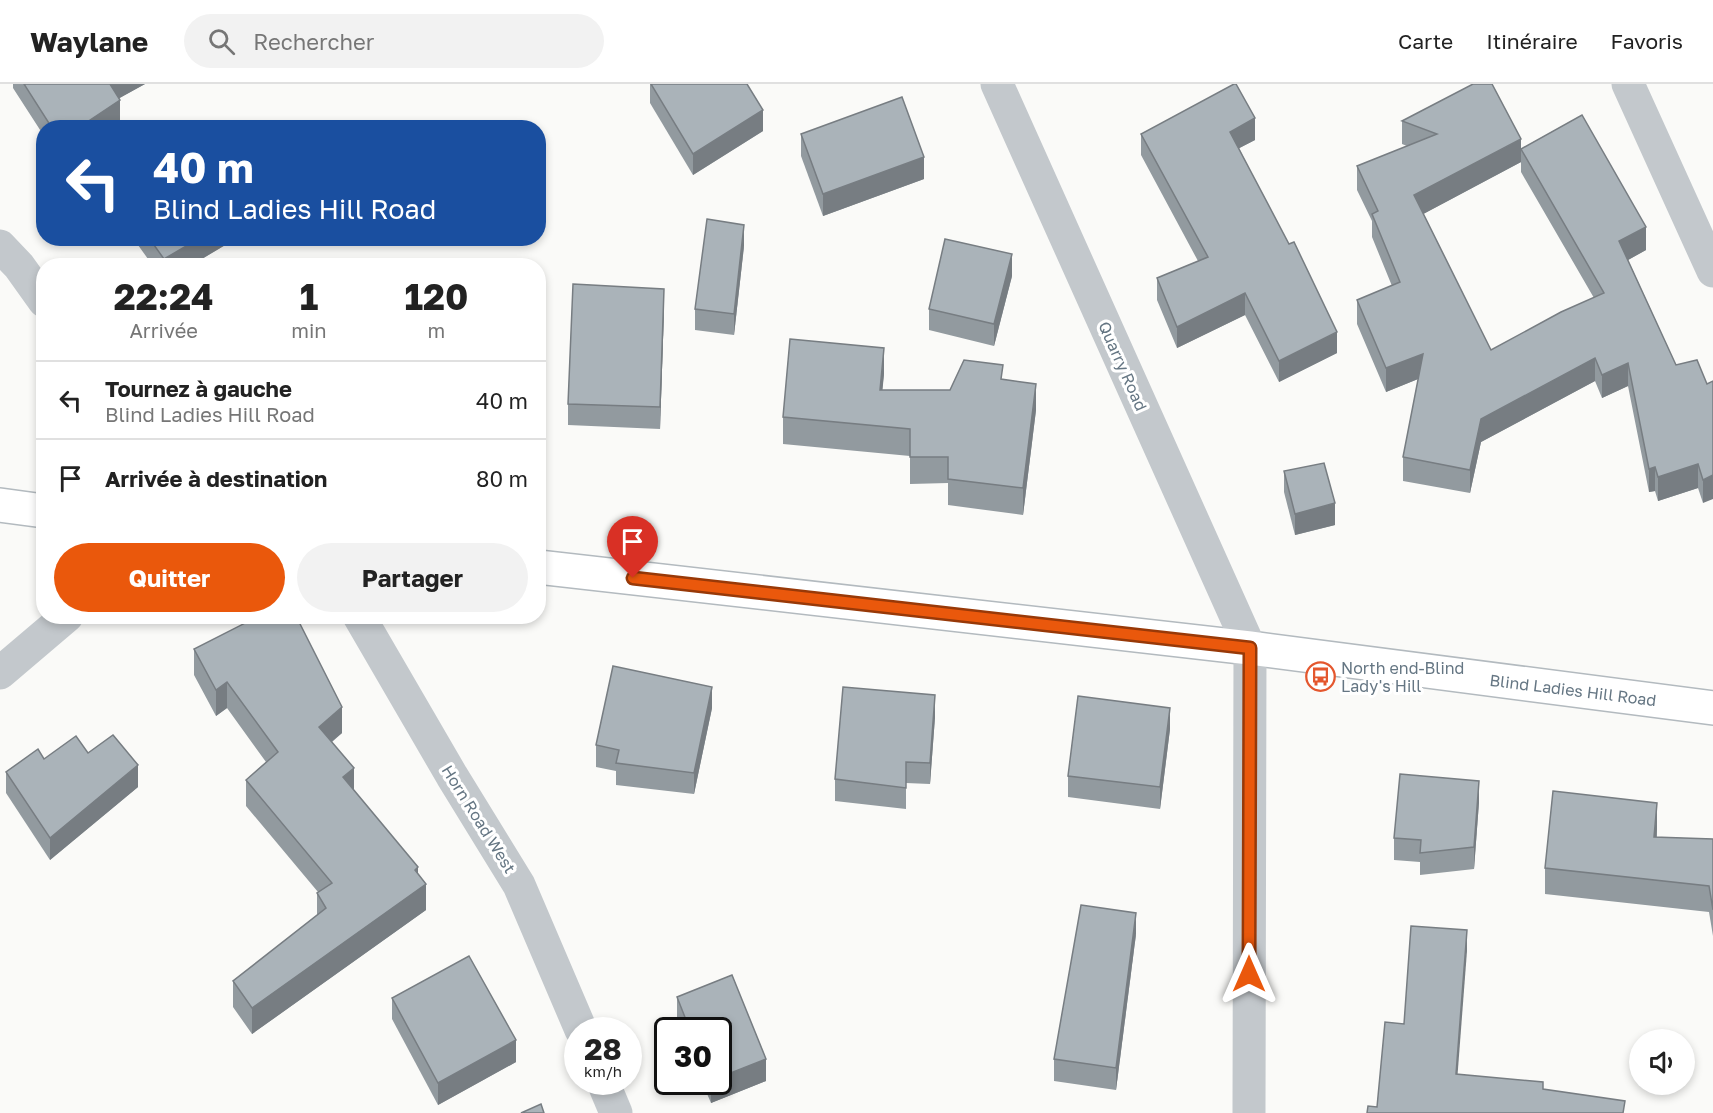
<!DOCTYPE html>
<html lang="fr">
<meta charset="utf-8">
<style>
:root{--surface:#fff;--page:#f2f2f2;--text:#222;--muted:#767676;--line:#e0e0e0;--accent:#ea580c}
body{margin:0;font-family:"Golos Text",sans-serif;background:var(--page);color:var(--text);height:100vh;display:flex;flex-direction:column;font-size:22px;white-space:nowrap}
*{box-sizing:border-box;margin:0}
p{font-size:20px;color:var(--muted)}
.icon{flex:none;width:33px;height:33px;fill:none;stroke:currentColor;stroke-width:2;stroke-linecap:round;stroke-linejoin:round}
.map{position:relative;flex:1;overflow:hidden}
.drawer{position:absolute;left:36px;top:174px;width:510px;height:366px;display:flex;flex-direction:column;background:var(--surface);border-radius:24px;box-shadow:0 3px 9px #0003}
.drawer>*{flex:none}
.top-card{position:absolute;left:36px;top:36px;width:510px;height:126px;border-radius:24px;box-shadow:0 3px 9px #0003;background:#1a4fa0;color:#fff;overflow:hidden}
.fabs{position:absolute;left:1629px;top:945px;display:grid;gap:12px}
.fabs a{display:grid;place-items:center;width:66px;height:66px;border-radius:50%;background:var(--surface);box-shadow:0 3px 9px #0003;font-size:30px}
.speed{position:absolute;left:564px;top:933px;display:flex;gap:12px;font-size:30px;font-weight:700;text-align:center}
.speed>*{display:grid;place-content:center;width:78px;height:78px;border-radius:50%;background:var(--surface);box-shadow:0 3px 9px #0003;line-height:1}
.speed small{font-size:15px;font-weight:400}
.speed .limit{border:3px solid #111;border-radius:9px;background:#fff;color:#111}
.pin{position:absolute;display:grid;place-items:center;width:51px;height:51px;color:#fff;margin:-62px -26px;border-radius:50% 50% 50% 0;rotate:-45deg;box-shadow:0 0 6px #0007}
.pin .icon{rotate:45deg}
.me{position:absolute;width:66px;margin:-33px;rotate:0deg;stroke-linejoin:round;filter:drop-shadow(0 0 4px #0008)}
.turn{display:flex;align-items:center;gap:21px;height:126px;padding:0 18px;font-size:27px}
.turn .icon{width:78px;height:78px;stroke-width:2.5}
.turn b{display:block;font-size:42px;line-height:51px}
.eta{display:flex;justify-content:space-evenly;align-items:center;height:102px;text-align:center}
.eta b{font-size:36px;font-weight:700;line-height:42px}
.primary-button{display:flex;gap:12px;margin-top:auto;padding:12px 18px}
.primary-button a{flex:1;height:69px;border-radius:36px;background:var(--accent);color:#fff;font-size:24px;font-weight:700;line-height:69px;text-align:center}
.primary-button a+a{background:var(--page);color:var(--text)}
ul{padding:0;list-style:none}
li{display:flex;align-items:center;gap:18px;height:78px;padding:0 18px;border-top:2px solid var(--line)}
li div{flex:1}
li b{display:block;font-size:22px}
li em{font-style:normal}
header{display:flex;align-items:center;gap:36px;box-sizing:border-box;height:84px;padding:0 30px;background:var(--surface);border-bottom:2px solid var(--line)}
header strong{font-size:28px}
nav{display:flex;gap:33px;margin-inline-start:auto;font-size:21px}
.search{width:420px;height:54px;background:var(--page);display:flex;align-items:center;gap:15px;box-sizing:border-box;padding:0 21px;border-radius:33px;color:var(--muted);font-size:22px}
.map>svg:first-child{display:block}
</style>
<header>
<strong>Waylane</strong>
<div class="search"><svg class="icon" aria-label="search" viewBox="0 0 24 24"><circle cx="10" cy="10" r="6"/><path d="M15 15l6 6"/></svg>Rechercher</div>
<nav><a>Carte</a><a>Itinéraire</a><a>Favoris</a></nav>
</header>
<div class="map">
<svg width="1713" height="1029" viewBox="0 0 1713 1029">
<rect width="100%" height="100%" fill="#fafaf8"/>
<g fill="none" stroke-linecap="round" stroke-linejoin="round">
<defs>
<g id="secondary">
<path d="M 0,421 L 44,427"/>
<path d="M 538,483 L 1250,564 L 1713,624"/>
</g>
</defs>
<use href="#secondary" stroke="#b3babf" stroke-width="36"/>
<g stroke="#c3c8cc" stroke-width="33">
<path d="M 997,0 L 1250,564 L 1249,1029"/>
<path d="M 1628,0 L 1713,187"/>
<path d="M 0,162 L 19,182 L 44,217"/>
<path d="M 359,532 L 452,692 L 519,801 L 581,946"/>
<path d="M 0,589 L 67,532"/>
<path d="M 603,998 L 616,1029"/>
</g>
<use href="#secondary" stroke="#fff" stroke-width="33"/>
</g>
<g fill="#929a9f">
<path d="M 13,0 L 145,0 L 119,14 L 120,37 L 111,44 L 44,44 L 44,52 L 13,4 Z"/>
<path d="M 650,0 L 747,0 L 763,47 L 693,91 L 650,19 Z"/>
<path d="M 1402,37 L 1521,78 L 1423,130 L 1491,266 L 1594,214 L 1521,88 L 1521,65 L 1646,166 L 1628,176 L 1676,281 L 1707,300 L 1703,419 L 1698,404 L 1658,417 L 1655,407 L 1649,408 L 1628,302 L 1602,314 L 1595,297 L 1481,358 L 1470,409 L 1403,397 L 1403,373 L 1418,295 L 1386,308 L 1357,240 L 1357,216 L 1392,202 L 1372,153 L 1372,137 L 1357,106 L 1357,82 L 1407,62 L 1402,60 Z"/>
<path d="M 801,50 L 924,95 L 823,132 L 801,72 Z"/>
<path d="M 1141,50 L 1255,56 L 1239,64 L 1337,269 L 1279,298 L 1245,231 L 1177,264 L 1157,216 L 1157,194 L 1198,177 L 1141,71 Z"/>
<path d="M 133,154 L 237,154 L 190,182 L 153,182 Z"/>
<path d="M 744,162 L 734,251 L 695,246 L 695,225 Z"/>
<path d="M 1012,192 L 994,262 L 929,246 L 929,225 Z"/>
<path d="M 664,226 L 660,345 L 568,341 L 568,320 Z"/>
<path d="M 884,290 L 882,306 L 950,306 L 1003,296 L 1036,326 L 1023,431 L 948,421 L 948,399 L 910,400 L 910,372 L 783,360 L 783,333 Z"/>
<path d="M 1284,387 L 1335,441 L 1295,451 L 1284,408 Z"/>
<path d="M 194,565 L 342,649 L 332,658 L 354,707 L 418,790 L 426,826 L 252,950 L 233,923 L 233,897 L 317,831 L 317,809 L 318,808 L 246,722 L 246,696 L 266,678 L 227,624 L 216,632 L 194,591 Z"/>
<path d="M 712,624 L 694,710 L 616,701 L 616,687 L 596,683 L 596,661 Z"/>
<path d="M 935,633 L 930,700 L 906,699 L 906,725 L 835,717 L 835,695 Z"/>
<path d="M 1170,645 L 1160,725 L 1068,713 L 1068,692 Z"/>
<path d="M 88,669 L 138,703 L 50,776 L 6,709 L 6,688 L 44,675 Z"/>
<path d="M 1479,718 L 1474,785 L 1420,791 L 1420,778 L 1394,776 L 1394,754 Z"/>
<path d="M 1657,745 L 1657,753 L 1713,755 L 1713,852 L 1709,828 L 1545,810 L 1545,784 Z"/>
<path d="M 1136,850 L 1116,1006 L 1054,997 L 1054,975 Z"/>
<path d="M 732,891 L 766,975 L 766,997 L 711,1019 L 702,998 L 718,998 L 718,946 L 682,946 L 677,935 L 677,913 Z"/>
<path d="M 392,914 L 516,978 L 438,1021 L 392,935 Z"/>
</g>
<g fill="#777d82">
<path d="M 109,0 L 145,0 L 109,20 Z"/>
<path d="M 120,16 L 120,37 L 111,44 L 78,44 Z"/>
<path d="M 763,26 L 763,47 L 693,91 L 693,70 Z"/>
<path d="M 1255,34 L 1255,56 L 1230,69 L 1230,48 Z"/>
<path d="M 1521,55 L 1521,78 L 1414,135 L 1414,111 Z"/>
<path d="M 924,73 L 924,95 L 823,132 L 823,110 Z"/>
<path d="M 744,141 L 744,162 L 734,251 L 734,230 Z"/>
<path d="M 1646,143 L 1646,166 L 1619,181 L 1619,157 Z"/>
<path d="M 200,154 L 237,154 L 190,182 L 164,182 L 164,175 Z"/>
<path d="M 1012,170 L 1012,192 L 994,262 L 994,240 Z"/>
<path d="M 664,205 L 664,226 L 660,345 L 660,323 Z"/>
<path d="M 1245,209 L 1245,231 L 1177,264 L 1177,243 Z"/>
<path d="M 1337,248 L 1337,269 L 1279,298 L 1279,277 Z"/>
<path d="M 884,264 L 884,290 L 880,332 L 880,306 Z"/>
<path d="M 1423,270 L 1423,293 L 1386,308 L 1386,284 Z"/>
<path d="M 1595,274 L 1595,297 L 1481,358 L 1470,409 L 1470,386 L 1481,335 Z"/>
<path d="M 1628,279 L 1628,302 L 1602,314 L 1602,291 Z"/>
<path d="M 1036,300 L 1036,326 L 1023,431 L 1023,404 Z"/>
<path d="M 1698,380 L 1698,404 L 1658,417 L 1658,393 Z"/>
<path d="M 1655,383 L 1655,407 L 1649,408 L 1649,385 Z"/>
<path d="M 1713,391 L 1713,415 L 1703,419 L 1703,396 Z"/>
<path d="M 1335,419 L 1335,441 L 1295,451 L 1295,430 Z"/>
<path d="M 227,598 L 227,624 L 216,632 L 216,606 Z"/>
<path d="M 712,603 L 712,624 L 694,710 L 694,689 Z"/>
<path d="M 935,611 L 935,633 L 930,700 L 930,679 Z"/>
<path d="M 342,623 L 342,649 L 319,668 L 319,643 Z"/>
<path d="M 1170,624 L 1170,645 L 1160,725 L 1160,703 Z"/>
<path d="M 138,681 L 138,703 L 50,776 L 50,754 Z"/>
<path d="M 354,684 L 354,710 L 343,693 Z"/>
<path d="M 1479,697 L 1479,718 L 1474,785 L 1474,763 Z"/>
<path d="M 1657,719 L 1657,745 L 1654,779 L 1654,753 Z"/>
<path d="M 418,783 L 418,805 L 426,800 L 426,826 L 252,950 L 252,924 Z"/>
<path d="M 1136,829 L 1136,850 L 1116,1006 L 1116,984 Z"/>
<path d="M 1467,846 L 1467,867 L 1456,1011 L 1456,990 Z"/>
<path d="M 516,956 L 516,978 L 438,1021 L 438,999 Z"/>
<path d="M 766,975 L 766,997 L 711,1019 L 711,998 L 718,998 L 718,994 Z"/>
</g>
<g fill="#aab3b9" stroke="#777d82" stroke-width="1.5">
<path d="M 24,0 L 110,0 L 120,16 L 78,44 L 52,44 Z"/>
<path d="M 651,0 L 747,0 L 763,26 L 693,70 Z"/>
<path d="M 1234,0 L 1236,0 L 1255,34 L 1230,48 L 1289,160 L 1294,158 L 1337,248 L 1279,277 L 1245,209 L 1177,243 L 1157,194 L 1208,173 L 1141,50 Z"/>
<path d="M 1473,0 L 1492,0 L 1521,55 L 1414,111 L 1491,266 L 1561,228 L 1604,209 L 1521,65 L 1582,31 L 1646,143 L 1619,157 L 1676,281 L 1697,276 L 1707,300 L 1713,297 L 1713,391 L 1703,396 L 1698,380 L 1658,393 L 1655,383 L 1649,385 L 1628,279 L 1602,291 L 1595,274 L 1481,335 L 1470,386 L 1403,373 L 1423,270 L 1386,284 L 1357,216 L 1400,198 L 1372,130 L 1378,127 L 1357,82 L 1437,50 L 1402,37 Z"/>
<path d="M 902,13 L 924,73 L 823,110 L 801,50 Z"/>
<path d="M 707,135 L 744,141 L 734,230 L 695,225 Z"/>
<path d="M 149,154 L 200,154 L 164,175 Z"/>
<path d="M 945,155 L 1012,170 L 994,240 L 929,225 Z"/>
<path d="M 573,200 L 664,205 L 660,323 L 568,320 Z"/>
<path d="M 790,255 L 884,264 L 880,306 L 950,306 L 964,276 L 1003,281 L 1001,295 L 1036,300 L 1023,404 L 948,395 L 948,373 L 910,373 L 910,345 L 783,333 Z"/>
<path d="M 1324,379 L 1335,419 L 1295,430 L 1284,387 Z"/>
<path d="M 259,532 L 296,532 L 342,623 L 319,643 L 354,684 L 343,693 L 418,783 L 415,786 L 426,800 L 252,924 L 233,897 L 326,824 L 317,809 L 332,799 L 246,696 L 278,668 L 227,598 L 216,606 L 194,565 Z"/>
<path d="M 613,582 L 712,603 L 694,689 L 616,679 L 619,666 L 596,661 Z"/>
<path d="M 843,603 L 935,611 L 930,679 L 906,678 L 906,704 L 835,695 Z"/>
<path d="M 1078,612 L 1170,624 L 1160,703 L 1068,692 Z"/>
<path d="M 113,651 L 138,681 L 50,754 L 6,688 L 38,665 L 44,675 L 76,652 L 88,669 Z"/>
<path d="M 1400,690 L 1479,697 L 1474,763 L 1420,769 L 1421,756 L 1394,754 Z"/>
<path d="M 1553,707 L 1657,719 L 1654,753 L 1713,755 L 1713,826 L 1709,802 L 1545,784 Z"/>
<path d="M 1081,821 L 1136,829 L 1116,984 L 1054,975 Z"/>
<path d="M 1411,842 L 1467,846 L 1456,990 L 1543,998 L 1543,1005 L 1625,1017 L 1623,1029 L 1367,1029 L 1368,1022 L 1377,1023 L 1385,938 L 1404,940 Z"/>
<path d="M 469,872 L 516,956 L 438,999 L 392,914 Z"/>
<path d="M 732,891 L 766,975 L 718,994 L 718,946 L 690,946 L 677,913 Z"/>
<path d="M 541,1020 L 544,1029 L 521,1029 Z"/>
</g>
<g fill="none" stroke-linecap="round" stroke-linejoin="round">
<defs>
<path id="route" d="M 633,494 L 1250,564 L 1249,890"/>
</defs>
<use href="#route" stroke="#983908" stroke-width="15"/>
<use href="#route" stroke="#ea580c" stroke-width="10"/>
</g>
<defs>
<symbol id="bus-ring" viewBox="-11 -11 22 22"><circle r="9.5" fill="#fff" stroke="#e4572e" stroke-width="1.5"/><path d="M-5-6H5V4H4V6H2V4H-2V6H-4V4H-5ZM-3.5-4V0h7V-4ZM-3.5 1.2v1.5H-2V1.2ZM2 1.2v1.5H3.5V1.2Z" fill="#e4572e"/></symbol>
</defs>
<g fill-rule="evenodd">
<use href="#bus-ring" x="1304" y="576" width="33" height="33"/>
</g>
<g text-anchor="middle" dominant-baseline="central" stroke-width="6" stroke-linejoin="round" paint-order="stroke">
<g font-size="16" fill="#657683" stroke="#fff">
<text transform="translate(1123 282) rotate(66)">Quarry Road</text>
<text transform="translate(1573 606) rotate(7)">Blind Ladies Hill Road</text>
<text transform="translate(479 735) rotate(58)">Horn Road West</text>
</g>
<g font-size="16" fill="#657683" stroke="#fff" text-anchor="start">
<text x="1341" y="584">North end-Blind<tspan x="1341" dy="18">Lady's Hill</tspan></text>
</g>
</g>
</svg>
<div class="fabs">
<a><svg class="icon" aria-label="sound" viewBox="0 0 24 24"><path d="M4 9h4l5-4v14l-5-4H4zM17 9q2 3 0 6"/></svg></a>
</div>
<div class="speed"><div>28<small>km/h</small></div><div class="limit">30</div></div>
<div class="pin" style="left:633px;top:494px;background:#d93025"><svg class="icon" aria-label="arrive" viewBox="0 0 24 24"><path d="M6 21V4h12l-3 4 3 4H6"/></svg></div>
<svg class="me" style="left:1249px;top:890px" viewBox="-20 -20 40 40"><path d="M0-17L14 15 0 8-14 15z" fill="#ea580c" stroke="#fff" stroke-width="4"/></svg>
<div class="top-card">
<div class="turn"><svg class="icon" aria-label="left" viewBox="0 0 24 24"><path d="M17 20v-9H6M10 6l-5 5 5 5"/></svg><div><b>40 m</b>Blind Ladies Hill Road</div></div>
</div>
<section class="drawer">
<div class="eta">
<div><b>22:24</b><p>Arrivée</p></div>
<div><b>1</b><p>min</p></div>
<div><b>120</b><p>m</p></div>
</div>
<ul>
<li><svg class="icon" aria-label="left" viewBox="0 0 24 24"><path d="M17 20v-9H6M10 6l-5 5 5 5"/></svg><div><b>Tournez à gauche</b><p>Blind Ladies Hill Road</p></div><em>40 m</em></li>
<li><svg class="icon" aria-label="arrive" viewBox="0 0 24 24"><path d="M6 21V4h12l-3 4 3 4H6"/></svg><div><b>Arrivée à destination</b></div><em>80 m</em></li>
</ul>
<div class="primary-button"><a>Quitter</a><a>Partager</a></div>
</section>
</div>
